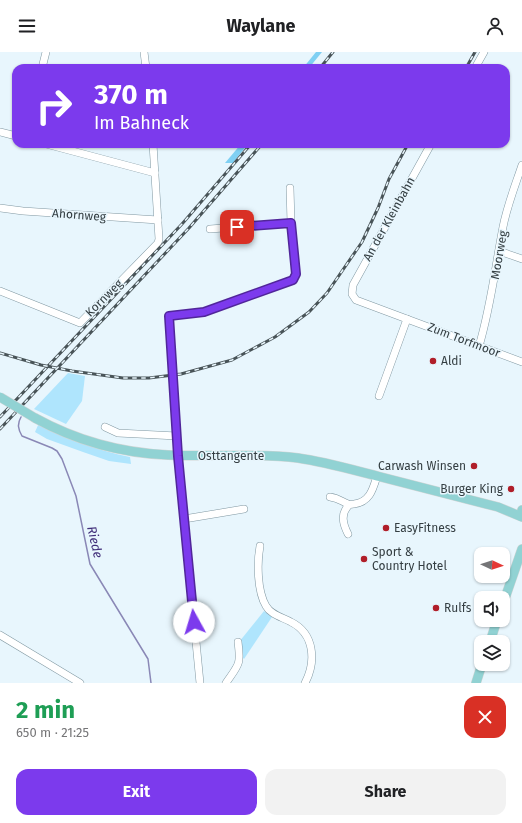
<!DOCTYPE html>
<meta charset="utf-8">
<style>
:root{--surface:#fff;--page:#f2f2f2;--text:#202124;--muted:#757577;--accent:#7c3aed}
body{margin:0;font-family:"Fira Sans",sans-serif;background:var(--page);color:var(--text);height:100vh;display:flex;flex-direction:column;font-size:15px;white-space:nowrap}
*{box-sizing:border-box;margin:0}
p{font-size:13px;color:var(--muted)}
.icon{flex:none;width:22px;height:22px;fill:none;stroke:currentColor;stroke-width:2;stroke-linecap:round;stroke-linejoin:round}
.map{position:relative;height:631px;overflow:hidden}
.side{display:flex;flex-direction:column;background:var(--surface);flex:1}
.side>*{flex:none}
.hud{position:absolute;left:12px;top:12px;width:498px;height:84px;border-radius:12px;box-shadow:0 1px 3px #0004;background:#7c3aed;color:#fff;overflow:hidden}
.needle{width:26px;rotate:94deg}
.tools{position:absolute;left:474px;top:495px;display:grid;gap:8px}
.tools a{display:grid;place-items:center;width:36px;height:36px;border-radius:8px;background:var(--surface);box-shadow:0 1px 3px #0004;font-size:20px}
.pin{position:absolute;display:grid;place-items:center;width:34px;height:34px;color:#fff;margin:-17px;border-radius:8px;box-shadow:0 2px 6px #0006}
.me{position:absolute;width:44px;margin:-22px;rotate:354deg;stroke-linejoin:round;filter:drop-shadow(0 0 3px #0008)}
.turn{display:flex;align-items:center;gap:14px;height:84px;padding:0 16px;font-size:18px}
.turn .icon{width:52px;height:52px;stroke-width:2.5}
.turn b{display:block;font-size:28px;line-height:34px}
.round{display:grid;place-items:center;flex:none;width:42px;height:42px;border-radius:12px;background:var(--page)}
.headline{display:flex;align-items:center;justify-content:space-between;height:68px;padding:0 16px}
h1{font-size:24px;font-weight:700;line-height:30px;color:#1e9e55}
.primary-button{display:flex;gap:8px;margin-top:auto;padding:8px 16px}
.primary-button a{flex:1;height:46px;border-radius:12px;background:var(--accent);color:#fff;font-size:16px;font-weight:700;line-height:46px;text-align:center}
.primary-button a+a{background:var(--page);color:var(--text)}
header{display:flex;justify-content:space-between;align-items:center;height:52px;padding:0 16px;background:var(--surface);font-size:18px;font-weight:700}
.map>svg:first-child{display:block}
</style>
<header><svg class="icon" aria-label="menu" viewBox="0 0 24 24"><path d="M4 6h16M4 12h16M4 18h16"/></svg>Waylane<svg class="icon" aria-label="person" viewBox="0 0 24 24"><circle cx="12" cy="8" r="4"/><path d="M4 21q1-7 8-7t8 7"/></svg></header>
<div class="map">
<svg width="522" height="631" viewBox="0 0 522 631">
<rect width="100%" height="100%" fill="#e8f6fd"/>
<g fill="#afe5fd">
<path d="M 68,321 L 85,324 L 82,349 L 66,372 L 34,357 Z"/>
<path d="M 39,371 C 71,387 95,398 130,405 L 131,412 L 109,409 L 83,400 L 47,387 L 35,380 Z"/>
<path d="M 264,559 L 272,565 L 244,607 L 241,604 L 239,590 Z"/>
</g>
<g fill="#7fd0f3">
<path d="M 316,0 L 322,0 L 309,16 L 303,16 Z"/>
<path d="M 241,92 L 248,92 L 233,111 L 225,111 Z"/>
</g>
<g fill="none" stroke-linecap="round" stroke-linejoin="round">
<path stroke="#8a88b6" stroke-width="1.5" d="M 21,365 C 17,372 18,377 22,384 L 52,396 L 57,399 L 62,407 L 76,444 L 90,512 L 148,607 L 151,631"/>
<defs>
<g id="minor">
<path d="M 144,0 L 146,16"/>
<path d="M 42,16 L 46,0"/>
<path d="M 475,16 L 484,0"/>
<path d="M 0,80 L 16,84"/>
<path d="M 46,92 L 155,121"/>
<path d="M 431,92 L 353,233 L 352,242 L 356,248 L 522,310"/>
<path d="M 0,156 L 23,159 L 158,168"/>
<path d="M 210,177 L 291,171"/>
<path d="M 499,199 L 522,207"/>
<path d="M 0,239 L 80,271 L 158,191 L 159,187 L 153,92"/>
<path d="M 479,294 C 491,254 495,216 503,175 C 507,154 515,134 522,113"/>
<path d="M 379,344 L 407,267"/>
<path d="M 105,375 L 118,381 L 177,384"/>
<path d="M 330,445 C 338,446 341,449 348,452 C 349,453 352,452 354,452 C 370,450 373,437 377,424"/>
<path d="M 184,467 L 244,457"/>
<path d="M 348,482 C 343,472 340,462 349,453"/>
<path d="M 260,494 C 257,510 257,539 266,554 C 271,563 282,565 291,570 C 315,582 316,610 305,631"/>
<path d="M 0,583 L 80,631"/>
<path d="M 200,631 L 178,404 L 169,264 L 204,260 L 293,228 L 296,222 L 291,171 L 290,136"/>
<path d="M 226,631 C 239,612 241,613 238,590"/>
</g>
<g id="major">
<path d="M 35,366 C 75,388 122,401 168,403 C 211,405 255,401 298,406 C 326,410 353,418 381,425 C 420,435 459,445 498,455 L 522,465 L 522,458"/>
<path d="M 503,552 L 522,497"/>
<path d="M 490,590 L 497,568"/>
<path d="M 476,631 L 482,612"/>
</g>
</defs>
<use href="#minor" stroke="#8198a2" stroke-width="8"/>
<use href="#major" stroke="#d2d5d5" stroke-width="10"/>
<use href="#minor" stroke="#fff" stroke-width="7"/>
<use href="#major" stroke="#91d2d3" stroke-width="9"/>
<defs>
<g id="rail">
<path d="M 320,16 L 333,0"/>
<path d="M 466,16 L 475,0"/>
<path d="M 0,301 L 41,313 L 72,319 L 123,326 L 149,326 L 181,322 L 232,308 L 275,285 L 309,260 L 327,241 L 362,190 L 378,156 L 389,127 L 408,92"/>
<path d="M 0,365 L 182,172 L 251,92"/>
<path d="M 0,377 L 189,176 L 262,92"/>
</g>
</defs>
<use href="#rail" stroke="#495458" stroke-width="3"/>
<use href="#rail" stroke="#e8f6fd" stroke-width="1.5" stroke-dasharray="4.5" stroke-linecap="butt"/>
<defs>
<path id="major-bridge" d="M 0,345 L 35,366"/>
</defs>
<use href="#major-bridge" stroke="#d2d5d5" stroke-width="10" stroke-linecap="butt"/>
<use href="#major-bridge" stroke="#91d2d3" stroke-width="9"/>
</g>
<g fill="none" stroke-linecap="round" stroke-linejoin="round">
<defs>
<path id="route" d="M 194,570 L 178,404 L 169,264 L 204,260 L 293,228 L 296,222 L 291,171 L 237,175"/>
</defs>
<use href="#route" stroke="#51269a" stroke-width="10"/>
<use href="#route" stroke="#7c3aed" stroke-width="7"/>
</g>
<g fill="#b01e29" stroke="#e8f6fd" stroke-width="1.5">
<circle cx="433" cy="309" r="4"/>
<circle cx="474" cy="414" r="4"/>
<circle cx="511" cy="437" r="4"/>
<circle cx="386" cy="476" r="4"/>
<circle cx="364" cy="507" r="4"/>
<circle cx="436" cy="556" r="4"/>
</g>
<g text-anchor="middle" dominant-baseline="central" stroke-width="3" stroke-linejoin="round" paint-order="stroke">
<g font-size="12" fill="#343e42" stroke="#e8f6fd">
<text transform="translate(79 163) rotate(4)">Ahornweg</text>
<text transform="translate(389 167) rotate(-61)">An der Kleinbahn</text>
<text transform="translate(499 203) rotate(-80)">Moorweg</text>
<text transform="translate(104 246) rotate(-45)">Kornweg</text>
<text transform="translate(464 288) rotate(21)">Zum Torfmoor</text>
<text x="231" y="404">Osttangente</text>
</g>
<g font-size="12" fill="#343e42" stroke="#e8f6fd" text-anchor="start">
<text x="441" y="309">Aldi</text>
<text x="466" y="414" text-anchor="end">Carwash Winsen</text>
<text x="503" y="437" text-anchor="end">Burger King</text>
<text x="394" y="476">EasyFitness</text>
<text x="372" y="500">Sport &amp;<tspan x="372" dy="14">Country Hotel</tspan></text>
<text x="444" y="556">Rulfs</text>
</g>
<g font-size="13" font-style="italic" fill="#412f7a" stroke="#e8f6fd">
<text transform="translate(95 490) rotate(77)">Riede</text>
</g>
</g>
</svg>
<div class="tools">
<a><svg class="needle" viewBox="-14 -14 28 28"><path d="M0-13l5 13h-10z" fill="#e53935"/><path d="M0 13l5-13h-10z" fill="#757577"/></svg></a>
<a><svg class="icon" aria-label="sound" viewBox="0 0 24 24"><path d="M4 9h4l5-4v14l-5-4H4zM17 9q2 3 0 6"/></svg></a>
<a><svg class="icon" aria-label="layers" viewBox="0 0 24 24"><path d="M12 4l9 5-9 5-9-5zM3 14l9 5 9-5"/></svg></a>
</div>
<div class="pin" style="left:237px;top:175px;background:#d93025"><svg class="icon" aria-label="arrive" viewBox="0 0 24 24"><path d="M6 21V4h12l-3 4 3 4H6"/></svg></div>
<svg class="me" style="left:194px;top:570px" viewBox="-20 -20 40 40"><circle r="19" fill="#fff"/><path d="M0-13L10 11 0 6-10 11z" fill="#7c3aed"/></svg>
<div class="hud">
<div class="turn"><svg class="icon" aria-label="right" viewBox="0 0 24 24"><path d="M7 20v-9h11M14 6l5 5-5 5"/></svg><div><b>370 m</b>Im Bahneck</div></div>
</div>
</div>
<section class="side">
<div class="headline"><div><h1>2 min</h1><p>650 m · 21:25</p></div><a class="round" style="background:#d93025;color:#fff"><svg class="icon" aria-label="close" viewBox="0 0 24 24"><path d="M6 6l12 12M18 6L6 18"/></svg></a></div>
<div class="primary-button"><a>Exit</a><a>Share</a></div>
</section>
